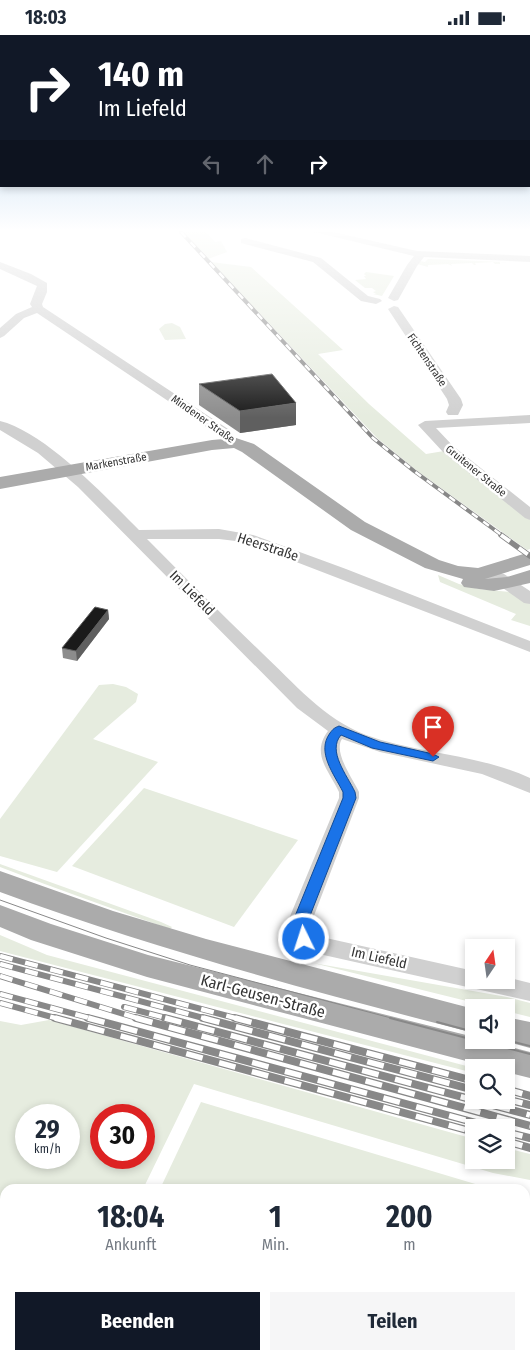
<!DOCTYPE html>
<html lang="de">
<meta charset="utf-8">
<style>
:root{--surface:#fff;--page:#f6f6f7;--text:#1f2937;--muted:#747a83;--accent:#111827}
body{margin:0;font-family:"Fira Sans Condensed",sans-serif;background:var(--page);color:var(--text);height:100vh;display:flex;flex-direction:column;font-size:19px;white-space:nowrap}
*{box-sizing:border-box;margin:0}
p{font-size:16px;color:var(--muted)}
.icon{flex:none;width:28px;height:28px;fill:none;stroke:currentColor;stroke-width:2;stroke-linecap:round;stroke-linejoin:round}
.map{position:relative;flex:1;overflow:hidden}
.details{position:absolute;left:0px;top:1149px;width:530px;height:176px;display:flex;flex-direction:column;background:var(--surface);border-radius:15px 15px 0 0;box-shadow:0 2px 8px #0003}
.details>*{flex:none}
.top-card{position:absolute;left:0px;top:0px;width:530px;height:152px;box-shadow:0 2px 8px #0003;background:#111827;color:#fff;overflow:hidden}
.needle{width:32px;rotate:13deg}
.buttons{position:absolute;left:465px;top:904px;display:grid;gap:10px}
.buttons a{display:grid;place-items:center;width:50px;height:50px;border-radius:0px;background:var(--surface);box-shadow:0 2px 8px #0003;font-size:25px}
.speed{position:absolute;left:15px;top:1069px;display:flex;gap:10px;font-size:25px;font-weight:700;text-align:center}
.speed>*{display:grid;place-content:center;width:65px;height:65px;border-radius:50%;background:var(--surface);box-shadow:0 2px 8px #0003;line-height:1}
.speed small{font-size:12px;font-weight:400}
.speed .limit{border:8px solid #d22;background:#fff;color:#111}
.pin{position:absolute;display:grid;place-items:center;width:42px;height:42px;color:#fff;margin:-51px -21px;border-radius:50% 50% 50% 0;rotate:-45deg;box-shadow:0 0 5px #0007}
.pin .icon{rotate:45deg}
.me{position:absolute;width:55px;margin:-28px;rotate:356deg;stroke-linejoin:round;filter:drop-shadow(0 0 4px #0008)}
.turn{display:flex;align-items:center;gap:18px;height:105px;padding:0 15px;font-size:22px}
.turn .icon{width:65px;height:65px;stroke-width:2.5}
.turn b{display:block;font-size:35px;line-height:42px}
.lanes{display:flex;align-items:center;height:48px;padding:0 15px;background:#0003;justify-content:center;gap:25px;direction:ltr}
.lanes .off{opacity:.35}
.eta{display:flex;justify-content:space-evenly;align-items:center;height:85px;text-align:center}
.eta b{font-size:30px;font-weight:700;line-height:35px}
.button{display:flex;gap:10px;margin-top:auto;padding:10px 15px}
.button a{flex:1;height:58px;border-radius:0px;background:var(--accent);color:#fff;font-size:20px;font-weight:700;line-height:58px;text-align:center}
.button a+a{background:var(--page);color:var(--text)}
.status{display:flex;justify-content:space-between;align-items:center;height:35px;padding:0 25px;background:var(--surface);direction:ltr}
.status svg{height:14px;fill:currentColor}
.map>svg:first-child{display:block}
</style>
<div class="status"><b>18:03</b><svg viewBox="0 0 49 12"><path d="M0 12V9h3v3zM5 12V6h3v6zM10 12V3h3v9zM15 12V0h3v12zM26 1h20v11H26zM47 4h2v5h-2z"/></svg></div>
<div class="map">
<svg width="530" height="1324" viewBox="0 0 530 1324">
<rect width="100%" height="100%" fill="#fff"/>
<g fill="#e6ecdf" fill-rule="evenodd">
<path d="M 183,197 L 206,197 L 215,207 L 221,206 L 227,217 L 208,224 Z"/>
<path d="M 428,224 L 530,228 L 500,227 L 500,229 L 495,229 L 493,227 L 475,228 L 476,230 L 474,230 L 472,228 L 451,229 L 452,231 L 448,229 L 428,230 L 428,232 L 417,229 L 420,226 L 425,227 Z"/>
<path d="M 211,227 L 251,232 L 343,315 L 318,319 L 369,369 L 426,419 L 444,416 L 530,485 L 530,514 L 527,515 L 416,435 L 377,403 Z"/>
<path d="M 366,237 L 394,241 L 382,261 L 373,259 L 376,259 L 373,257 L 376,256 L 372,253 L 365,253 L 355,245 L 366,244 L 364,241 L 366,241 L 364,239 Z"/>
<path d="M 172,288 L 180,292 L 186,304 L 165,305 L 159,294 L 165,289 Z"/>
<path d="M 438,540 L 459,549 L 479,554 L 511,557 L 530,569 L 530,591 L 511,585 L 516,579 L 440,547 Z"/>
<path d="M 113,649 L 126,652 L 138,659 L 136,667 L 93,704 L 158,727 L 57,837 L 0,821 L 0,784 L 99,650 Z"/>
<path d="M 144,753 L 298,805 L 234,892 L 72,831 Z"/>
<path d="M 0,829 L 161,887 L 172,892 L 170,894 C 113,874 57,854 0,832 Z"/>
<path d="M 0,900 L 47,920 L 474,1033 L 474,1038 L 0,916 Z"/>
<path d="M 313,928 L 507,962 L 530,968 L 530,982 L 506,976 L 506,972 L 491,972 Z"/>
<path d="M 49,985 L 474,1104 L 474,1125 L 506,1125 L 506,1113 L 530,1119 L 530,1145 L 493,1138 L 194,1049 L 143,1154 L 5,1154 L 5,1320 L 244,1320 L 255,1324 L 0,1324 L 0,986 L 21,990 ZM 26,1080 L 69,1080 L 69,1122 L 26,1122 ZM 101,1080 L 144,1080 L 144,1122 L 101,1122 Z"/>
<path d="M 201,1067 L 492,1154 L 160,1154 Z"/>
<path d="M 370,1320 L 463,1320 L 462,1324 L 381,1324 Z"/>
</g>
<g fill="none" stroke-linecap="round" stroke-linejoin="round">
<g fill="#d0d0d0" fill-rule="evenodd">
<path d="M 314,197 L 333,197 L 417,216 L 530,221 L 530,227 L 424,222 L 417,231 L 398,265 L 394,266 L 388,263 L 407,230 L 414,221 Z"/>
<path d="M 245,203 L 321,223 L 368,261 L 380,264 L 382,266 L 376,269 L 361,266 L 313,227 L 241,208 L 241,204 Z"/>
<path d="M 0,227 L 31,239 L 47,248 L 47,257 L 42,269 L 43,272 L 228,394 L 240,408 L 238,411 L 228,411 L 218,400 L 195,384 L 37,278 L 24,283 L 4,301 L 0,303 L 0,293 L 16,279 L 32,272 L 30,269 L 37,251 L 0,234 Z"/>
<path d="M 394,271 L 398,272 L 461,364 L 463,370 L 458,380 L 448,380 L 446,377 L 449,370 L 447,364 L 388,274 Z"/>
<path d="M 530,380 L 530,388 L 436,393 L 453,411 L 530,472 L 530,485 L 525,483 L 443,417 L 418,390 L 425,386 Z"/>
<path d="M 0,386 C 45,397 106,462 139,495 L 219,494 L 253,500 L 346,534 L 530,606 L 530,617 L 244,507 L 219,504 L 147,504 C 185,542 223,581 262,618 C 294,648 324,684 366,700 C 419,719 478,719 530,743 L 530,758 L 482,739 L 380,717 L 342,704 C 333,717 353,744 359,757 L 359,763 L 310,891 L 310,895 L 317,901 L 474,936 L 474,945 L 506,945 L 506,942 L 530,948 L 530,966 L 310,917 C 298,913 288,904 286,891 L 339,763 L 339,757 C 328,734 311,719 328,696 L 297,673 L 78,452 L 38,418 L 0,395 Z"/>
<path d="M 479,534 L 504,539 L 530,556 L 530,569 L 524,568 L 493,546 L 473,542 L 471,539 L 473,536 Z"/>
</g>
<g fill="#ababab" fill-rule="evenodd">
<path d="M 236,403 L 254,409 L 365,487 L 439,525 L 458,531 L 478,533 L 530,517 L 530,530 L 485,544 L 507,542 L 530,535 L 530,548 L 494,556 L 464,552 L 461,548 L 463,544 L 425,533 L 351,495 L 242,417 L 234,413 L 212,415 L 0,454 L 0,442 L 212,405 Z"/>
<path d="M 0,836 L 113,876 L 206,904 L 474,974 L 474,998 C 314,957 155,914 0,857 Z"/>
<path d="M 0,870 L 51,889 L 148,920 L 474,1002 L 474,1005 L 484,1005 L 530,1017 L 530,1043 L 506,1037 L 506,1032 L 489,1032 L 147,942 L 31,905 L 0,892 Z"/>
<path d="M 506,982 L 530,987 L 530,1013 L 501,1005 L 506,1005 Z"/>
</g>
<path stroke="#888" stroke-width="1" d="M 0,865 L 106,903 L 190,930 L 395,984"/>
<g stroke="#888" stroke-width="2">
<path d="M 390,983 L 474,1005"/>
<path d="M 437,987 L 474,997"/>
<path d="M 476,1005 L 530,1019"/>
<path d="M 506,1005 L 530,1011"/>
</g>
<defs>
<path id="rail-far3" d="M 181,197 L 373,403 L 414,436 L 503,501"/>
<path id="rail-far2" d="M 501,500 L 530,521"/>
<g id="rail-far1">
<path d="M 0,921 L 239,984"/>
<path d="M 0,929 L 207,984"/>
<path d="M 0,941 L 140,984"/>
<path d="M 0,959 L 93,984"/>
<path d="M 0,968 L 59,984"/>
<path d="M 124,972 L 170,984"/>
</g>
<g id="rail">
<path d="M 55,983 L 474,1097"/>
<path d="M 88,983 L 491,1092"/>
<path d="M 136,983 L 530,1091"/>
<path d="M 165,983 L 530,1080"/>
<path d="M 203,983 L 474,1055"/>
<path d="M 235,983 L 474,1046"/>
<path d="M 506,1054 L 530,1061"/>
<path d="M 506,1064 L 530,1070"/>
<path d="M 506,1097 L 530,1103"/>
<path d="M 506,1106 L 530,1113"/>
</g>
</defs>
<use href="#rail-far3" stroke="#888" stroke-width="4"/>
<use href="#rail-far2" stroke="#888" stroke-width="5.5"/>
<use href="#rail-far1" stroke="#888" stroke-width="6"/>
<use href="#rail" stroke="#888" stroke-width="8"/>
<use href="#rail-far3" stroke="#fff" stroke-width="2.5" stroke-dasharray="7" stroke-linecap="butt"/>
<use href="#rail-far2" stroke="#fff" stroke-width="4" stroke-dasharray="11" stroke-linecap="butt"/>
<use href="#rail-far1" stroke="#fff" stroke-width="4.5" stroke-dasharray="13" stroke-linecap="butt"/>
<use href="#rail" stroke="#fff" stroke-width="5.5" stroke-dasharray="17" stroke-linecap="butt"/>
</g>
<g fill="#8c8c8c">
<path d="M 199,349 L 296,390 L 240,398 L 199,370 Z"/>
<path d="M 108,575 L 109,584 L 77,626 L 63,623 L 62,613 Z"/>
</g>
<g fill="#5f5f5f">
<path d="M 296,368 L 296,390 L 240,398 L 240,376 Z"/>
<path d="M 108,575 L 109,584 L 77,626 L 76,616 Z"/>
</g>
<g fill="#1a1a1a" stroke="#5f5f5f">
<path d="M 272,339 L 296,368 L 240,376 L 199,349 Z"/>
<path d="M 95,572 L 108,575 L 76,616 L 62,613 Z"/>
</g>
<linearGradient id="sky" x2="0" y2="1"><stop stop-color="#9ec6ea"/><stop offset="0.51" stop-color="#fff"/><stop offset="1" stop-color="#fff" stop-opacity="0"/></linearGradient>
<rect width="530" height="383" fill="url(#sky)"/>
<path fill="#1a73e8" stroke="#114b97" d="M 339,691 L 380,707 L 433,719 L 439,722 L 433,726 L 372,713 L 341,700 C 327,716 347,740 355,757 L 356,763 L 306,891 L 306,897 L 311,904 L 309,908 C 297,912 292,901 291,891 L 343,763 L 343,757 C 334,739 316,717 330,698 C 333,694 334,693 339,691 Z"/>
<g text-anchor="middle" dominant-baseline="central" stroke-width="5" stroke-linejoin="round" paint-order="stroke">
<g font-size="11" fill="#333" stroke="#fff">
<text transform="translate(427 325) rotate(56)">Fichtenstraße</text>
<text transform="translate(203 384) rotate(35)">Mindener Straße</text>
<text transform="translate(116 427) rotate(-10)">Markenstraße</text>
<text transform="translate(476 436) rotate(39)">Gruitener Straße</text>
</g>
<g font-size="14" fill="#333" stroke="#fff">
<text transform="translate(268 512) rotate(18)">Heerstraße</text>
<text transform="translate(192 558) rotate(45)">Im Liefeld</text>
<text transform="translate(379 923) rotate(13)">Im Liefeld</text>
</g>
<g font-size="16" fill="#333" stroke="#fff">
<text transform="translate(263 961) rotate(15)">Karl-Geusen-Straße</text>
</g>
</g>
</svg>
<div class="buttons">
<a><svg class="needle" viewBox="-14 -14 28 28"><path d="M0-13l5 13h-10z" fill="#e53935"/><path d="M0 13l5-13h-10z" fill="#747a83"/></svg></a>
<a><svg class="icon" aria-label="sound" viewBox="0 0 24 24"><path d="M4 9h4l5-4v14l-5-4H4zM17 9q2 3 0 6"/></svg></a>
<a><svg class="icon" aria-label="search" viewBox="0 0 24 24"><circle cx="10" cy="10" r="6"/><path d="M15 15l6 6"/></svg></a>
<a><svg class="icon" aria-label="layers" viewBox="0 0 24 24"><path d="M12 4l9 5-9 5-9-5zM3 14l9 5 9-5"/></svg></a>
</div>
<div class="speed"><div>29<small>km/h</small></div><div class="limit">30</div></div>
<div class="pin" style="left:433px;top:722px;background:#d93025"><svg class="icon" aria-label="arrive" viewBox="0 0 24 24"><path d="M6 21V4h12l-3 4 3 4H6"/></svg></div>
<svg class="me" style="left:304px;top:904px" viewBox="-20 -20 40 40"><circle r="17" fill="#1a73e8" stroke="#fff" stroke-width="3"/><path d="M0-11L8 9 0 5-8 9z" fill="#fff"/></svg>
<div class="top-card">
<div class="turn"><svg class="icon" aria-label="right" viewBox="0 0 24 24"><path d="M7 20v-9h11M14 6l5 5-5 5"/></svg><div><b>140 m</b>Im Liefeld</div></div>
<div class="lanes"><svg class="icon off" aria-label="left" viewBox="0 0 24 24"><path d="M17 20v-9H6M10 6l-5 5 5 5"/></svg><svg class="icon off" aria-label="ahead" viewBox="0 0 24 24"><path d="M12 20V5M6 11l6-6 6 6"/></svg><svg class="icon" aria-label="right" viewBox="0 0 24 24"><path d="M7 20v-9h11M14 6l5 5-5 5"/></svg></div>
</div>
<section class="details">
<div class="eta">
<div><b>18:04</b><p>Ankunft</p></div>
<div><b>1</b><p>Min.</p></div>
<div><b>200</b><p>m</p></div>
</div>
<div class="button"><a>Beenden</a><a>Teilen</a></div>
</section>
</div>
